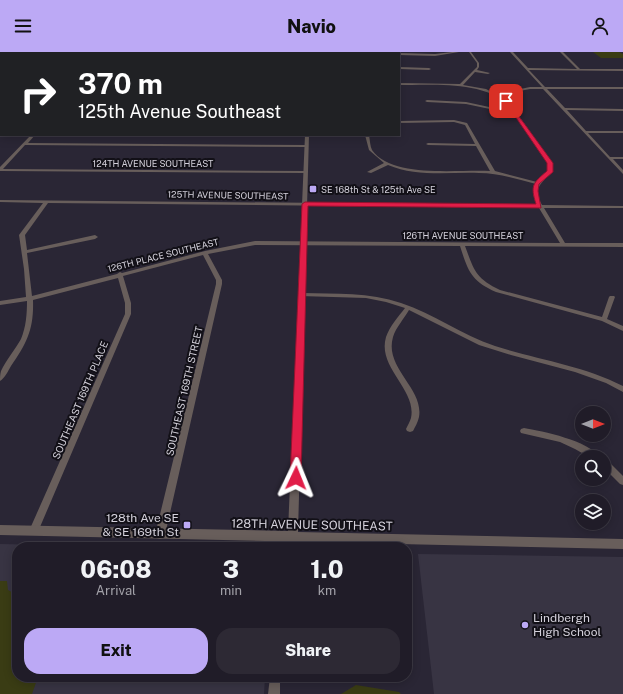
<!DOCTYPE html>
<style>
:root{--surface:#201c28;--page:#2d2934;--text:#f1f3f6;--muted:#a2a1a8;--line:#3d3a45;--accent:#bca9f5}
body{margin:0;font-family:"Public Sans",sans-serif;background:var(--page);color:var(--text);height:100vh;display:flex;flex-direction:column;font-size:15px;white-space:nowrap}
*{box-sizing:border-box;margin:0}
p{font-size:13px;color:var(--muted)}
.icon{flex:none;width:22px;height:22px;fill:none;stroke:currentColor;stroke-width:2;stroke-linecap:round;stroke-linejoin:round}
.map{position:relative;flex:1;overflow:hidden}
.drawer{position:absolute;left:12px;top:490px;width:400px;height:140px;display:flex;flex-direction:column;background:var(--surface);border-radius:16px;box-shadow:0 2px 10px #0003,0 0 0 1px var(--line)}
.drawer>*{flex:none}
.guide{position:absolute;left:0px;top:0px;width:400px;height:84px;box-shadow:0 2px 10px #0003,0 0 0 1px var(--line);background:#202124;color:#fff;overflow:hidden}
.needle{width:26px;rotate:90deg}
.buttons{position:absolute;left:575px;top:354px;display:grid;gap:8px}
.buttons a{display:grid;place-items:center;width:36px;height:36px;border-radius:50%;background:var(--surface);box-shadow:0 2px 10px #0003,0 0 0 1px var(--line);font-size:20px}
.pin{position:absolute;display:grid;place-items:center;width:34px;height:34px;color:#fff;margin:-17px;border-radius:8px;box-shadow:0 2px 6px #0006}
.me{position:absolute;width:44px;margin:-22px;rotate:2deg;stroke-linejoin:round;filter:drop-shadow(0 0 3px #0008)}
.turn{display:flex;align-items:center;gap:14px;height:84px;padding:0 12px;font-size:18px}
.turn .icon{width:52px;height:52px;stroke-width:2.5}
.turn b{display:block;font-size:28px;line-height:34px}
.eta{display:flex;justify-content:space-evenly;align-items:center;height:68px;text-align:center}
.eta b{font-size:24px;font-weight:800;line-height:28px}
.primary-button{display:flex;gap:8px;margin-top:auto;padding:8px 12px}
.primary-button a{flex:1;height:46px;border-radius:16px;background:var(--accent);color:#111;font-size:16px;font-weight:800;line-height:46px;text-align:center}
.primary-button a+a{background:var(--page);color:var(--text)}
header{display:flex;justify-content:space-between;align-items:center;height:52px;padding:0 12px;background:var(--accent);color:#111;font-size:18px;font-weight:800}
.map>svg:first-child{display:block}
</style>
<header><svg class="icon" aria-label="menu" viewBox="0 0 24 24"><path d="M4 6h16M4 12h16M4 18h16"/></svg>Navio<svg class="icon" aria-label="person" viewBox="0 0 24 24"><circle cx="12" cy="8" r="4"/><path d="M4 21q1-7 8-7t8 7"/></svg></header>
<div class="map">
<svg width="623" height="642" viewBox="0 0 623 642">
<rect width="100%" height="100%" fill="#2a2635"/>
<g fill="#383443">
<path d="M 0,492 L 142,495 L 17,495 L 17,625 L 265,625 L 264,642 L 0,642 Z"/>
<path d="M 418,502 L 623,505 L 623,642 L 434,642 Z"/>
</g>
<g fill="#3a3c14">
<path d="M 593,0 L 619,0 L 623,2 L 623,6 L 601,6 Z"/>
<path d="M 0,529 L 7,529 L 8,538 L 17,543 L 17,625 L 38,625 L 32,642 L 0,642 Z"/>
<path d="M 356,633 L 399,640 L 401,642 L 341,642 Z"/>
</g>
<g fill="none" stroke-linecap="round" stroke-linejoin="round">
<g fill="#685e5b" fill-rule="evenodd">
<rect x="355" y="0" width="2" height="1"/>
<path d="M 452,0 L 459,0 L 435,4 L 399,3 L 399,1 L 435,2 Z"/>
<path d="M 469,0 L 471,0 L 479,11 L 479,15 L 477,18 L 490,21 L 488,22 L 475,20 L 463,33 L 486,37 L 496,42 L 530,35 L 542,35 L 510,0 L 513,0 L 528,16 L 577,17 L 560,0 L 563,0 L 580,17 L 623,17 L 623,19 L 529,18 L 545,35 L 623,35 L 623,37 L 547,37 L 565,56 L 623,57 L 623,59 L 567,58 L 586,79 L 623,79 L 623,81 L 588,81 L 610,105 L 623,105 L 623,107 L 613,107 L 623,118 L 623,122 L 543,37 L 530,37 L 499,43 L 509,50 L 552,111 L 552,120 C 541,132 532,136 542,153 L 623,154 L 623,156 L 544,156 L 565,191 L 623,191 L 623,195 L 465,194 C 474,218 475,226 500,238 L 602,265 L 609,245 L 610,244 L 614,244 L 615,245 L 607,267 L 623,274 L 623,279 L 602,269 L 496,240 C 471,229 468,219 460,194 L 255,193 L 208,202 L 222,228 L 222,232 L 165,483 L 163,486 L 160,487 L 157,486 L 155,483 L 216,232 L 216,228 L 203,203 L 123,224 L 131,251 L 131,262 L 37,482 L 34,483 L 31,482 L 29,479 L 125,262 L 125,251 L 118,226 L 33,248 C 34,277 27,291 11,314 C 8,319 5,326 0,329 C 0,326 0,322 1,319 C 6,308 15,298 21,287 C 26,275 27,262 27,249 L 0,253 L 0,249 L 26,245 L 24,217 L 19,183 L 43,151 L 0,150 L 0,148 L 538,153 C 533,146 532,140 536,132 C 517,127 498,121 479,121 C 448,120 416,125 388,113 L 371,121 L 367,120 L 384,111 L 369,98 L 365,83 L 369,83 C 370,88 370,94 372,98 C 392,127 459,117 490,119 L 476,94 L 428,93 L 426,92 L 428,91 L 475,92 L 465,73 L 454,70 L 399,71 L 399,69 L 454,68 L 467,71 L 495,119 L 537,130 L 548,120 L 548,111 L 514,62 L 466,52 L 427,50 L 425,49 L 427,48 L 466,50 L 512,60 C 511,57 509,54 507,52 C 484,29 430,33 399,33 L 399,31 L 460,32 L 477,15 L 477,11 ZM 48,151 L 539,156 L 560,191 L 255,189 L 205,199 L 122,221 L 120,220 L 117,222 L 32,244 L 27,201 L 95,187 L 98,185 L 95,183 L 27,198 L 25,183 Z"/>
<rect x="0" y="5" width="1" height="2"/>
<path d="M 399,15 L 429,16 L 431,17 L 429,18 L 399,17 Z"/>
<rect x="0" y="19" width="1" height="2"/>
<rect x="0" y="28" width="1" height="2"/>
<rect x="0" y="39" width="1" height="2"/>
<rect x="0" y="59" width="1" height="2"/>
<path d="M 31,83 L 35,83 L 28,91 L 306,93 L 308,94 L 306,95 L 25,93 L 3,117 L 305,119 L 307,120 L 305,121 L 0,119 L 0,115 Z"/>
<path d="M 302,241 C 336,242 369,240 401,251 C 434,262 462,283 495,294 C 538,308 582,313 623,334 L 623,340 L 606,331 L 575,320 L 511,303 L 479,293 L 409,258 C 404,267 396,275 393,285 C 384,316 424,336 419,365 C 418,370 415,375 413,379 L 410,380 L 407,379 L 406,377 C 408,373 410,369 411,366 C 417,337 377,316 386,285 C 390,274 398,265 405,256 L 386,250 L 366,246 L 300,244 L 299,243 L 300,242 Z"/>
<path d="M 524,376 C 542,379 590,389 599,405 L 589,405 L 575,397 L 560,390 L 521,381 L 520,379 L 521,377 Z"/>
<path d="M 604,407 L 607,408 L 623,424 L 623,433 L 620,432 L 604,416 Z"/>
<path d="M 283,481 L 286,482 L 288,485 L 287,495 L 277,495 L 280,482 Z"/>
<path d="M 270,625 L 280,625 L 280,642 L 268,642 Z"/>
</g>
<g fill="#685e5b" fill-rule="evenodd">
<rect x="310" y="0" width="4" height="1"/>
<path d="M 305,83 L 309,83 L 298,480 L 623,487 L 623,497 L 0,483 L 0,473 L 288,479 Z"/>
</g>
</g>
<path fill="#e11d48" stroke="#92132f" d="M 504,48 L 507,48 L 553,111 L 553,120 L 539,132 L 538,139 L 541,156 L 308,154 L 301,426 L 299,429 L 296,431 L 292,429 L 290,426 L 302,152 L 305,150 L 536,152 C 530,133 533,131 547,119 L 547,111 Z"/>
<g fill="#bca9f5" stroke="#121017" stroke-width="1.5">
<rect x="309" y="133" width="8" height="8" rx="2"/>
<rect x="183" y="469" width="8" height="8" rx="2"/>
<circle cx="525" cy="573" r="4"/>
</g>
<g text-anchor="middle" dominant-baseline="central" stroke-width="4" stroke-linejoin="round" paint-order="stroke">
<g font-size="9" fill="#d4d1db" stroke="#121017">
<text x="153" y="111">124TH AVENUE SOUTHEAST</text>
<text transform="translate(228 143) rotate(1)">125TH AVENUE SOUTHEAST</text>
<text x="463" y="183">126TH AVENUE SOUTHEAST</text>
<text transform="translate(163 203) rotate(-14)">126TH PLACE SOUTHEAST</text>
</g>
<g font-size="9" fill="#d4d1db" stroke="#121017" text-anchor="start">
<text x="321" y="137">SE 168th St &amp; 125th Ave SE</text>
</g>
<g font-size="10" fill="#d4d1db" stroke="#121017">
<text transform="translate(184 339) rotate(-77)">SOUTHEAST 169TH STREET</text>
<text transform="translate(80 348) rotate(-67)">SOUTHEAST 169TH PLACE</text>
</g>
<g font-size="12" fill="#d4d1db" stroke="#121017" text-anchor="end">
<text x="179" y="466">128th Ave SE<tspan x="179" dy="14">&amp; SE 169th St</tspan></text>
<text x="533" y="566" text-anchor="start">Lindbergh<tspan x="533" dy="14">High School</tspan></text>
</g>
<g font-size="12" fill="#d4d1db" stroke="#121017">
<text transform="translate(312 473) rotate(1)">128TH AVENUE SOUTHEAST</text>
</g>
</g>
</svg>
<div class="buttons">
<a><svg class="needle" viewBox="-14 -14 28 28"><path d="M0-13l5 13h-10z" fill="#e53935"/><path d="M0 13l5-13h-10z" fill="#a2a1a8"/></svg></a>
<a><svg class="icon" aria-label="search" viewBox="0 0 24 24"><circle cx="10" cy="10" r="6"/><path d="M15 15l6 6"/></svg></a>
<a><svg class="icon" aria-label="layers" viewBox="0 0 24 24"><path d="M12 4l9 5-9 5-9-5zM3 14l9 5 9-5"/></svg></a>
</div>
<div class="pin" style="left:506px;top:49px;background:#d93025"><svg class="icon" aria-label="arrive" viewBox="0 0 24 24"><path d="M6 21V4h12l-3 4 3 4H6"/></svg></div>
<svg class="me" style="left:296px;top:426px" viewBox="-20 -20 40 40"><path d="M0-17L14 15 0 8-14 15z" fill="#e11d48" stroke="#fff" stroke-width="4"/></svg>
<div class="guide">
<div class="turn"><svg class="icon" aria-label="right" viewBox="0 0 24 24"><path d="M7 20v-9h11M14 6l5 5-5 5"/></svg><div><b>370 m</b>125th Avenue Southeast</div></div>
</div>
<section class="drawer">
<div class="eta">
<div><b>06:08</b><p>Arrival</p></div>
<div><b>3</b><p>min</p></div>
<div><b>1.0</b><p>km</p></div>
</div>
<div class="primary-button"><a>Exit</a><a>Share</a></div>
</section>
</div>
